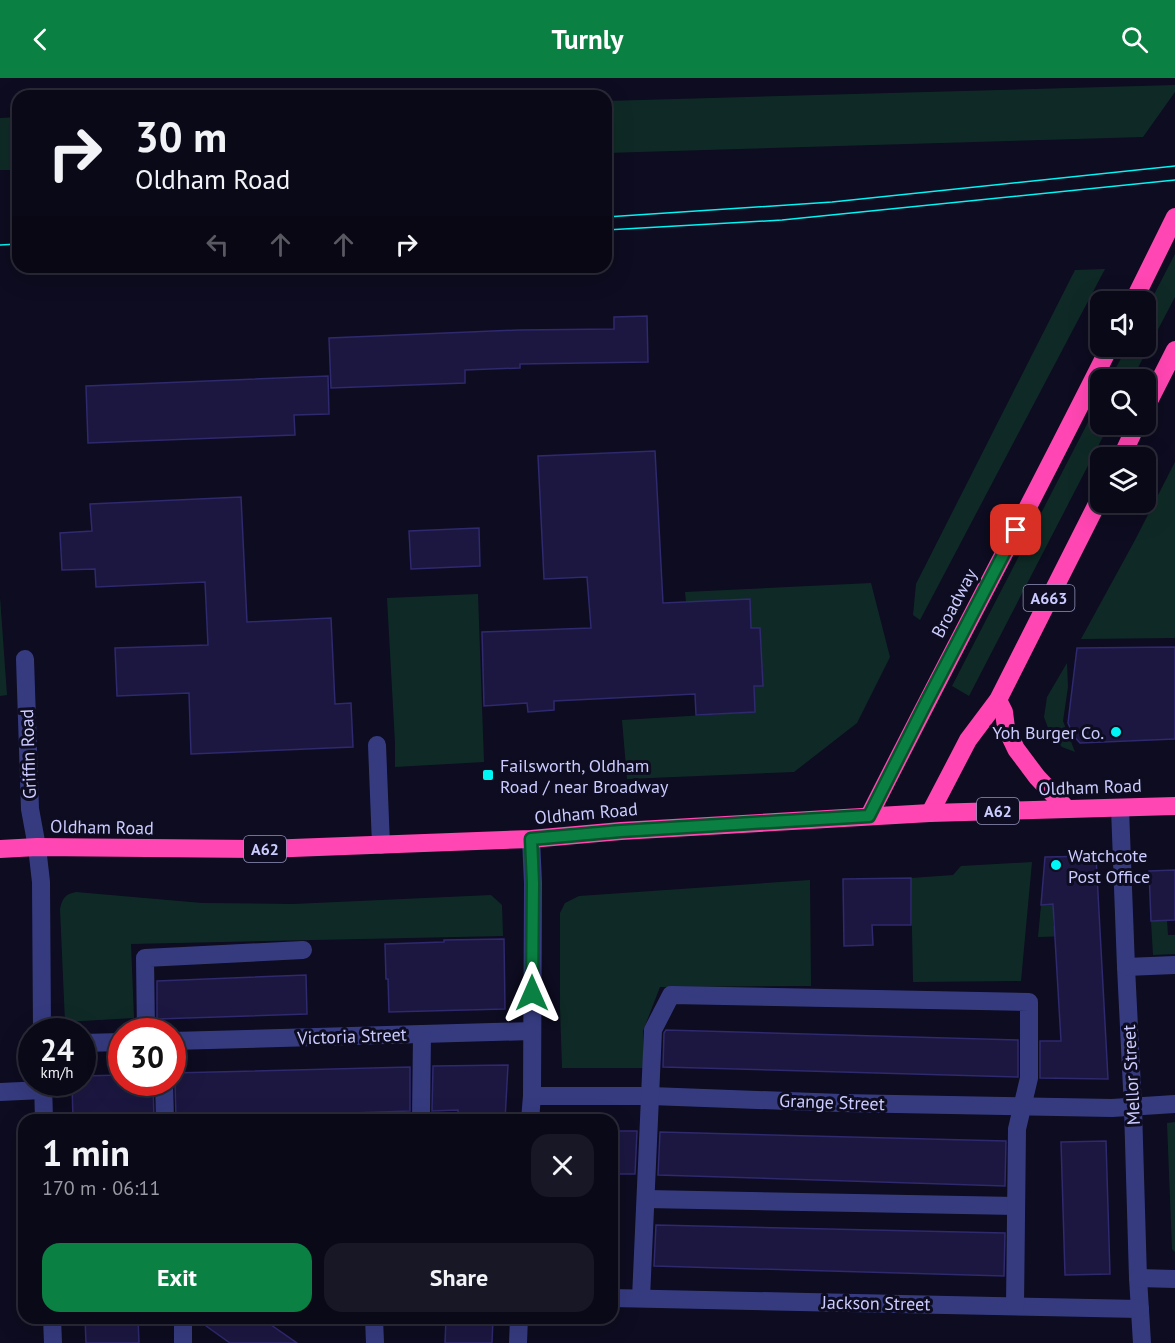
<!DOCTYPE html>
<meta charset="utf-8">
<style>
:root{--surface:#0a0918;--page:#181725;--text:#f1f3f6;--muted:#999aa2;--line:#2a2a37;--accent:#0b8043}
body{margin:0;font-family:"PT Sans",sans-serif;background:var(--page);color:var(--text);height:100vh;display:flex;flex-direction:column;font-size:22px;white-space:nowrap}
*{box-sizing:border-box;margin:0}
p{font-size:20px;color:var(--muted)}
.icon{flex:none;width:33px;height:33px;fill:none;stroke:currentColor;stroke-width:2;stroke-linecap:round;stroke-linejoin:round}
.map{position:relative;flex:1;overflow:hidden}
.panel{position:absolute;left:18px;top:1036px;width:600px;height:210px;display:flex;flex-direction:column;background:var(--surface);border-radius:18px;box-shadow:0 6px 24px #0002,0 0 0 2px var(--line)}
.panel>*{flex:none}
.hud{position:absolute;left:12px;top:12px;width:600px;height:183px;border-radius:18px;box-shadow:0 6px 24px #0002,0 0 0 2px var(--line);background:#0a0918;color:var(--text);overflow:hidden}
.tools{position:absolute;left:1090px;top:213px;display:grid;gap:12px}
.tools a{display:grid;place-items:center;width:66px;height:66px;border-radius:12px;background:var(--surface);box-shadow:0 6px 24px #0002,0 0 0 2px var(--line);font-size:30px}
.speed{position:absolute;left:18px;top:940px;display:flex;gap:12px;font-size:30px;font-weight:700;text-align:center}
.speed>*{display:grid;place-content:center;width:78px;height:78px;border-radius:50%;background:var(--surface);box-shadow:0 6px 24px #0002,0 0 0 2px var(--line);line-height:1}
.speed small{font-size:15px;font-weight:400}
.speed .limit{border:9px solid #d22;background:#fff;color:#111}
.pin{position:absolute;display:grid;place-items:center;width:51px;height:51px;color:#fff;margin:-26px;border-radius:12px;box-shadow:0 3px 9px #0006}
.me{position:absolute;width:66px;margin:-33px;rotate:0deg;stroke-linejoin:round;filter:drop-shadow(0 0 4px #0008)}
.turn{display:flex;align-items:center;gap:21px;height:126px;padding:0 24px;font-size:27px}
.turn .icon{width:78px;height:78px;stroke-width:2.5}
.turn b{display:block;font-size:42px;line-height:51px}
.lanes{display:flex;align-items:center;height:57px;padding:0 24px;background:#0003;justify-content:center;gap:30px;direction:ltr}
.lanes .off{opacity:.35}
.round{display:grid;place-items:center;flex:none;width:63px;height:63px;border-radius:18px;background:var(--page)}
.overview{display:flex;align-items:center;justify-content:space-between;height:102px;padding:0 24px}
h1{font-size:36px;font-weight:700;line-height:45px}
.action{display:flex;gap:12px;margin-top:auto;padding:12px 24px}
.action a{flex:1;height:69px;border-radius:18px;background:var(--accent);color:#fff;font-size:24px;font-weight:700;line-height:69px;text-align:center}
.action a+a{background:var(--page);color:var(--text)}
header{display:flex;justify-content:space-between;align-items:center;height:78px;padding:0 24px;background:var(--accent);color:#fff;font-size:27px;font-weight:700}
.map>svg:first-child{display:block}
</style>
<header><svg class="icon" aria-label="back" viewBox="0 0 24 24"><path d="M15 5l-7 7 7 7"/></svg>Turnly<svg class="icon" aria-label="search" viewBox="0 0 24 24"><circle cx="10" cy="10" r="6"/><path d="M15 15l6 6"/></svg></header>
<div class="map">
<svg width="1175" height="1265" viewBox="0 0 1175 1265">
<rect width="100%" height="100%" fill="#0d0c20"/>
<g fill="#0f2a26">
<path d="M 1175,7 L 1175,14 L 1143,59 L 606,75 L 606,23 Z"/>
<path d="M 18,39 L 18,92 L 0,92 L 0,40 Z"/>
<path d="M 1175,176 L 1175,219 L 1132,301 L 1110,301 L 1127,269 L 1146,268 L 1146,232 Z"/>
<path d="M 1105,191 L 920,542 L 913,537 L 916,506 L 1075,192 Z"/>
<path d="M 1101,319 L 1101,346 L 1109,347 L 969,618 L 952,608 Z"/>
<path d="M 1175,384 L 1175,560 L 1081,561 L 1134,464 Z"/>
<path d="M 871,505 L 890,579 L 857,645 L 794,694 L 627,701 L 622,642 L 755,634 L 754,608 L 763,607 L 760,550 L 751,550 L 749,521 L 686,524 L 685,514 Z"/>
<path d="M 478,516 L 484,684 L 395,689 L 395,665 L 387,520 Z"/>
<path d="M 0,519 L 7,617 L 0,618 Z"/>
<path d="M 1067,585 L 1068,609 L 1063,643 L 1075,674 L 1062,669 L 1050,655 L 1044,639 L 1047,619 Z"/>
<path d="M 1032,784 L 1021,903 L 913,904 L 911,800 L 953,797 L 961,788 Z"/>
<path d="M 810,802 L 811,908 L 660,909 L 643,953 L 643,990 L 562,990 L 560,931 L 560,835 L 565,825 L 579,818 Z"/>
<path d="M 76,814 L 202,825 L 293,826 L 491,817 L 502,827 L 503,858 L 131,866 L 134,940 L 65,944 L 60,831 C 62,821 65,816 76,814 Z"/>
<path d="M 1053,826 L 1053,848 L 1071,848 L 1071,858 L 1038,859 L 1041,827 Z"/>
<path d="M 1167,842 L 1168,857 L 1175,857 L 1175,876 L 1153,877 L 1151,843 Z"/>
<path d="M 1175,1044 L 1175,1174 L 1172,1171 L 1167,1045 Z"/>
</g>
<g fill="#1b1741" stroke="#2f296e" stroke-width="1.5">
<path d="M 647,238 L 648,284 L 520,286 L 520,290 L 465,292 L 465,305 L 331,310 L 329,260 L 518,252 L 614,251 L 614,239 Z"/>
<path d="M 328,298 L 329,336 L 294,337 L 295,357 L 88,365 L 86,308 Z"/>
<path d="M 655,373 L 663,525 L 750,521 L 751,550 L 760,550 L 763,608 L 754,608 L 755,634 L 696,637 L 695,616 L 554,623 L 554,632 L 528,634 L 527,625 L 484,628 L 482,554 L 591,550 L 587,499 L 544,501 L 538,378 Z"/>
<path d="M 241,419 L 247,544 L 331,540 L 335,626 L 351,625 L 353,669 L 191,676 L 189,615 L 117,618 L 115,570 L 208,567 L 205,504 L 96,509 L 95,491 L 62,492 L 60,455 L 92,453 L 90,426 Z"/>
<path d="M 479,450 L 480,488 L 411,491 L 409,453 Z"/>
<path d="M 1175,569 L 1175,661 L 1080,665 L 1073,657 L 1068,645 L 1077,570 Z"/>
<path d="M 1096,778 L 1108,1001 L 1040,1000 L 1040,963 L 1061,963 L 1053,826 L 1041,827 L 1045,779 Z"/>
<path d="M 1175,792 L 1175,842 L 1151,843 L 1149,793 Z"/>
<path d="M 911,800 L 911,847 L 872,847 L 873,867 L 844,868 L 843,801 Z"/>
<path d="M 504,861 L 505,931 L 389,934 L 388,901 L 386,901 L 385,866 L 444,864 L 444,862 Z"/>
<path d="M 306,897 L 307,936 L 157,941 L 157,903 Z"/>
<path d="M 666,952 L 1018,962 L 1018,999 L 663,989 L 664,955 Z"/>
<path d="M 508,987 L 505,1042 L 458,1042 L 458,1032 L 432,1033 L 433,988 Z"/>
<path d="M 410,989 L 410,1033 L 176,1041 L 175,1005 L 172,995 Z"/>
<path d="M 122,997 L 122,1005 L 153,1005 L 154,1041 L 152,1042 L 73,1042 L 72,1005 L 82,1005 L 82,998 Z"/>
<path d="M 612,1053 L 637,1053 L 635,1096 L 612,1096 Z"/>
<path d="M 660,1054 L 1006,1063 L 1005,1108 L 658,1097 Z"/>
<path d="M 1106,1063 L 1110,1196 L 1065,1197 L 1061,1064 Z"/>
<path d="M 656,1147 L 1005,1155 L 1004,1198 L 654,1188 Z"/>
<path d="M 85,1240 L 138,1240 L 139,1265 L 86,1265 Z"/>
<path d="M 195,1240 L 261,1240 L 297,1265 L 230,1265 Z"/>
<path d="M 446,1240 L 493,1240 L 492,1265 L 445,1265 Z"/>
</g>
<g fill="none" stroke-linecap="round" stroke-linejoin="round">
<g stroke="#363b80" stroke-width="18">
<path d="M 25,581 L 30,731 L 37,769 L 41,804 L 42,954"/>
<path d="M 377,667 L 381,767"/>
<path d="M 1120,730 L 1126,889 L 1133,1030 L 1138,1200 L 1142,1265"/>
<path d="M 1126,889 L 1175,887"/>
<path d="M 146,954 L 145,880 L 303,872"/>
<path d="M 172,963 L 532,953"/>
<path d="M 82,965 L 122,964"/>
<path d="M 43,1005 L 44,1042"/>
<path d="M 164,1005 L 165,1042"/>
<path d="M 0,1014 L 43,1012"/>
<path d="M 532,1018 L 651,1018 L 841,1025 L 1112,1030 L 1175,1026"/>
<path d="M 421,1042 L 422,956"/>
<path d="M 530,1042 L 532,1018 L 533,805 L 531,761"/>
<path d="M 646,1121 L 1016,1128"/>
<path d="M 1138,1200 L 1175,1201"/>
<path d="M 612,1220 L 1140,1231"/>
<path d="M 641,1220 L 653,952 L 671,917 L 1029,924 L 1029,1000 L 1017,1051 L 1015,1228"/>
<path d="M 52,1240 L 53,1265"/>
<path d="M 183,1240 L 183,1265"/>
<path d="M 374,1240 L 375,1265"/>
<path d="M 518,1265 L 519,1240"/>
</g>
<g stroke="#ff46b2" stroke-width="18">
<path d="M 1133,224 L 1175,139"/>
<path d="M 1146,329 L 1175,272"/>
<path d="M 1121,380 L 1137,346"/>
<path d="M 998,622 L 1004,634 L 1006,650 L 1016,671 L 1037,699 L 1067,731"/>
<path d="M 930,735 L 968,662 L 998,622 L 1101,418"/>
<path d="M 869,738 C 948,581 1031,426 1110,268"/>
<path d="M 0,771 L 37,769 L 266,771 L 531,761 L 621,753 L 930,735 L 1175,728"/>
</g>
<g stroke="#00f6f4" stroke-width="1.5">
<path d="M 606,139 L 832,124 L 1175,88"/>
<path d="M 606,152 L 782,142 L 1175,102"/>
<path d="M 0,167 L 18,166"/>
</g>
</g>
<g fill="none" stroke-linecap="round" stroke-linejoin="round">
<defs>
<path id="route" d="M 532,915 L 533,805 L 531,761 L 621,753 L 869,738 L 926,625 L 1016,452"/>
</defs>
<use href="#route" stroke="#07532c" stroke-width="15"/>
<use href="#route" stroke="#0b8043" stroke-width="10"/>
</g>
<g fill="#00f6f4" stroke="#0d0c20" stroke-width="2">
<circle cx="1116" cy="654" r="6"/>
<rect x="482" y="691" width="12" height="12" rx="3"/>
<circle cx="1056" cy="787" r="6"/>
</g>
<g text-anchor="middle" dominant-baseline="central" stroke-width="6" stroke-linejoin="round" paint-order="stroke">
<g fill="#0d0c20" stroke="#9292bc" stroke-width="1.5">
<rect x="1023.5" y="507" width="51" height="26" rx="4.5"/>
<rect x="977" y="720" width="42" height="26" rx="4.5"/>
<rect x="244" y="758" width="42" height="26" rx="4.5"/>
</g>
<g font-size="16" font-weight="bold" fill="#cbcbff">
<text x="1049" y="520">A663</text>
<text x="998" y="733">A62</text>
<text x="265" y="771">A62</text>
</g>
<g font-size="18" fill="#cbcbff" stroke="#0d0c20">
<text transform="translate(954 525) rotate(-62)">Broadway</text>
<text transform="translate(28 676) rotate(-92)">Griffin Road</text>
<text transform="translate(1090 709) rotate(-2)">Oldham Road</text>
<text transform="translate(586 735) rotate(-5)">Oldham Road</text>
<text transform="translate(102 749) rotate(1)">Oldham Road</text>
<text transform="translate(352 958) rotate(-2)">Victoria Street</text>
<text transform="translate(1131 997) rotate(-93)">Mellor Street</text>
<text transform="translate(832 1024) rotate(2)">Grange Street</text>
<text transform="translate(876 1225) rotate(1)">Jackson Street</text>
</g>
<g font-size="18" fill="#cbcbff" stroke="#0d0c20" text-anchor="start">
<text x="1104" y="654" text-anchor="end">Yoh Burger Co.</text>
<text x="500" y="687">Failsworth, Oldham<tspan x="500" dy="21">Road / near Broadway</tspan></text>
<text x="1068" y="777">Watchcote<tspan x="1068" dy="21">Post Office</tspan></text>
</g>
</g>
</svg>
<div class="tools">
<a><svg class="icon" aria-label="sound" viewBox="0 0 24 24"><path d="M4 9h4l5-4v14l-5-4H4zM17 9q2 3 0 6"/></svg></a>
<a><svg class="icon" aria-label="search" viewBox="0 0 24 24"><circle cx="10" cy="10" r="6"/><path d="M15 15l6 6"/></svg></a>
<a><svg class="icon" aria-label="layers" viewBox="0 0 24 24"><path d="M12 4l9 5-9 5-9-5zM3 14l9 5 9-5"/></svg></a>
</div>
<div class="speed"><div>24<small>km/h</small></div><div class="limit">30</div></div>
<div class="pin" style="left:1016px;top:452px;background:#d93025"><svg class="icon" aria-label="arrive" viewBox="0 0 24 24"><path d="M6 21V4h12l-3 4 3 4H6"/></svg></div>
<svg class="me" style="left:532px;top:915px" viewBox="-20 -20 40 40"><path d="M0-17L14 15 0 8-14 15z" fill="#0b8043" stroke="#fff" stroke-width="4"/></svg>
<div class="hud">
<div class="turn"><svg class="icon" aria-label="right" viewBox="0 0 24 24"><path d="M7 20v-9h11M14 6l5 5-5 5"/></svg><div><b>30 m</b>Oldham Road</div></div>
<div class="lanes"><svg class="icon off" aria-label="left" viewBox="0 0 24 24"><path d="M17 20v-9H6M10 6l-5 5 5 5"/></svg><svg class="icon off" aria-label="ahead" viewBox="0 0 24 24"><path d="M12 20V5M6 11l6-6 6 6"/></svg><svg class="icon off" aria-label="ahead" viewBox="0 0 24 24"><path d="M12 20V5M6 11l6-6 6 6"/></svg><svg class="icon" aria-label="right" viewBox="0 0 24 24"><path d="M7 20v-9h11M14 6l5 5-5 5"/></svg></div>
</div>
<section class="panel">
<div class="overview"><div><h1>1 min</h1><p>170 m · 06:11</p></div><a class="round"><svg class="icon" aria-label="close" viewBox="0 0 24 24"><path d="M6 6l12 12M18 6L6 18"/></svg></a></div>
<div class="action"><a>Exit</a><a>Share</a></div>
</section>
</div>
